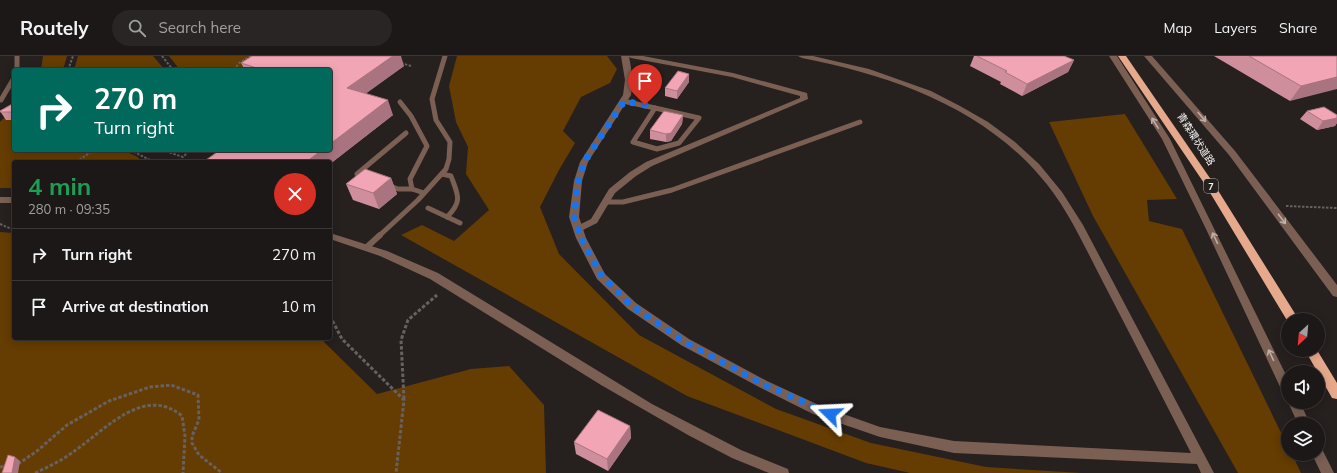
<!DOCTYPE html>
<meta charset="utf-8">
<style>
:root{--surface:#1c1817;--page:#292524;--text:#f1f3f6;--muted:#a0a0a1;--line:#3a3736}
body{margin:0;font-family:Mulish,"Noto Sans JP",sans-serif;background:var(--page);color:var(--text);height:100vh;display:flex;flex-direction:column;font-size:15px;white-space:nowrap}
*{box-sizing:border-box;margin:0}
p{font-size:13px;color:var(--muted)}
.icon{flex:none;width:22px;height:22px;fill:none;stroke:currentColor;stroke-width:2;stroke-linecap:round;stroke-linejoin:round}
.map{position:relative;flex:1;overflow:hidden}
.sheet{position:absolute;left:12px;top:104px;width:320px;height:180px;display:flex;flex-direction:column;background:var(--surface);border-radius:4px;box-shadow:0 2px 10px #0003,0 0 0 1px var(--line)}
.sheet>*{flex:none}
.hud{position:absolute;left:12px;top:12px;width:320px;height:84px;border-radius:4px;box-shadow:0 2px 10px #0003,0 0 0 1px var(--line);background:#00695c;color:#fff;overflow:hidden}
.needle{width:26px;rotate:206deg}
.tools{position:absolute;left:1281px;top:257px;display:grid;gap:8px}
.tools a{display:grid;place-items:center;width:44px;height:44px;border-radius:50%;background:var(--surface);box-shadow:0 2px 10px #0003,0 0 0 1px var(--line);font-size:20px}
.pin{position:absolute;display:grid;place-items:center;width:34px;height:34px;color:#fff;margin:-41px -17px;border-radius:50% 50% 50% 0;rotate:-45deg;box-shadow:0 0 4px #0007}
.pin .icon{rotate:45deg}
.me{position:absolute;width:44px;margin:-22px;rotate:291deg;stroke-linejoin:round;filter:drop-shadow(0 0 3px #0008)}
.turn{display:flex;align-items:center;gap:14px;height:84px;padding:0 16px;font-size:18px}
.turn .icon{width:52px;height:52px;stroke-width:2.5}
.turn b{display:block;font-size:28px;line-height:34px}
.round{display:grid;place-items:center;flex:none;width:42px;height:42px;border-radius:21px;background:var(--page)}
.summary{display:flex;align-items:center;justify-content:space-between;height:68px;padding:0 16px}
h1{font-size:24px;font-weight:700;line-height:30px;color:#1e9e55}
ul{padding:0;list-style:none}
li{display:flex;align-items:center;gap:12px;height:52px;padding:0 16px;border-top:1px solid var(--line)}
li div{flex:1}
li b{display:block;font-size:15px}
li em{font-style:normal}
header{display:flex;align-items:center;gap:24px;box-sizing:border-box;height:56px;padding:0 20px;background:var(--surface);border-bottom:1px solid var(--line)}
header strong{font-size:19px}
nav{display:flex;gap:22px;margin-inline-start:auto;font-size:14px}
.search{width:280px;height:36px;background:var(--page);display:flex;align-items:center;gap:10px;box-sizing:border-box;padding:0 14px;border-radius:22px;color:var(--muted);font-size:15px}
.map>svg:first-child{display:block}
</style>
<header>
<strong>Routely</strong>
<div class="search"><svg class="icon" aria-label="search" viewBox="0 0 24 24"><circle cx="10" cy="10" r="6"/><path d="M15 15l6 6"/></svg>Search here</div>
<nav><a>Map</a><a>Layers</a><a>Share</a></nav>
</header>
<div class="map">
<svg width="1337" height="417" viewBox="0 0 1337 417">
<rect width="100%" height="100%" fill="#26201f"/>
<g fill="#653c01">
<path d="M 43,0 L 67,0 L 63,14 L 41,14 Z"/>
<path d="M 78,0 L 153,0 L 165,14 L 74,14 Z"/>
<path d="M 169,0 L 278,0 L 256,14 L 180,14 Z"/>
<path d="M 457,0 L 607,0 L 617,13 L 610,27 L 581,41 L 563,75 L 575,87 L 559,114 L 540,151 L 559,198 L 639,279 L 776,353 L 871,387 L 986,411 L 1082,417 L 910,417 L 866,407 L 687,340 L 401,179 L 422,169 L 454,185 L 489,154 L 466,118 L 468,91 L 456,66 L 449,30 Z"/>
<path d="M 14,51 L 14,94 L 122,94 L 136,100 L 143,106 L 14,106 L 14,132 L 0,132 L 0,66 Z"/>
<path d="M 1125,58 L 1177,143 L 1147,144 L 1149,165 L 1182,173 L 1288,391 L 1288,398 L 1292,398 L 1301,417 L 1238,417 L 1093,160 L 1049,66 Z"/>
<path d="M 0,176 L 14,177 L 14,282 L 320,282 L 377,338 L 471,313 L 509,310 L 544,349 L 546,417 L 0,417 Z"/>
</g>
<g fill="none" stroke-linecap="round" stroke-linejoin="round">
<g stroke="#676261" stroke-width="2" stroke-dasharray="2.5 1.5" stroke-linecap="butt">
<path d="M 162,0 L 173,14"/>
<path d="M 401,7 L 411,10"/>
<path d="M 68,14 L 73,0"/>
<path d="M 234,14 L 239,7 L 251,0"/>
<path d="M 130,94 L 154,106"/>
<path d="M 162,94 L 183,101 L 190,94"/>
<path d="M 76,106 L 94,94"/>
<path d="M 167,106 L 169,104"/>
<path d="M 1286,150 L 1337,152"/>
<path d="M 0,168 L 14,174"/>
</g>
<g stroke="#676261" stroke-width="3" stroke-dasharray="3.5 2" stroke-linecap="butt">
<path d="M 330,260 L 342,283 L 404,344 L 396,417"/>
<path d="M 404,343 L 401,284 L 408,264 L 437,239"/>
<path d="M 18,408 L 37,395 L 67,369 L 109,345 L 150,331 L 171,329 L 198,339 L 199,364 L 192,380 L 192,387 L 199,399 L 222,417"/>
<path d="M 0,411 L 7,410"/>
<path d="M 35,417 C 48,411 61,405 73,396 C 104,375 144,328 182,360 L 185,380 L 183,417"/>
</g>
<g stroke="#7a5f52" stroke-width="5">
<path d="M 17,0 L 17,14"/>
<path d="M 1,44 L 14,22"/>
<path d="M 623,45 L 655,52"/>
<path d="M 400,46 L 411,60 L 427,90 L 410,123 L 412,133 L 424,137"/>
<path d="M 655,52 L 699,62 L 679,87 L 657,93 L 633,86 Z"/>
<path d="M 442,118 L 451,120 C 458,139 463,145 447,161"/>
<path d="M 365,121 L 357,118 L 406,77"/>
<path d="M 387,129 L 398,133 L 412,133"/>
<path d="M 605,146 L 623,146 L 672,134 L 860,66"/>
<path d="M 428,152 L 460,167"/>
<path d="M 379,180 L 418,144 L 446,113 L 449,103 L 450,86 L 436,64 L 432,43 L 445,0"/>
</g>
<path stroke="#7a5f52" stroke-width="6" d="M 368,190 L 380,179"/>
<g fill="#7a5f52" fill-rule="evenodd">
<path d="M 627,0 L 643,0 L 733,17 L 807,37 L 808,43 L 652,110 L 636,120 L 615,137 L 597,167 L 581,175 L 575,175 L 573,173 L 575,171 L 591,163 L 609,133 L 630,116 L 646,106 L 800,42 L 800,40 L 732,21 L 631,2 Z"/>
<path d="M 1109,0 L 1117,0 L 1170,83 L 1288,323 L 1288,340 L 1284,338 L 1282,335 L 1206,173 L 1162,83 Z"/>
<path d="M 1144,0 L 1152,0 L 1235,95 L 1337,229 L 1337,241 L 1333,240 L 1229,99 Z"/>
<path d="M 1288,346 L 1300,346 L 1310,368 L 1298,368 Z"/>
<path d="M 1318,391 L 1322,393 L 1334,417 L 1321,417 L 1312,398 L 1318,398 Z"/>
</g>
<g fill="#7a5f52" fill-rule="evenodd">
<path d="M 621,0 L 629,0 L 633,24 L 631,39 L 588,106 L 582,125 L 579,161 L 586,182 L 605,218 L 636,247 L 689,283 L 767,325 L 821,350 L 880,371 L 954,385 L 1191,397 C 1162,340 1133,284 1104,228 C 1084,190 1067,150 1039,119 C 979,50 889,19 802,2 L 798,0 L 813,0 L 869,13 L 931,35 L 960,50 L 988,66 L 1015,86 L 1039,108 L 1062,136 L 1083,169 L 1214,417 L 1201,417 L 1197,408 L 954,397 L 880,381 L 813,358 L 759,331 L 681,289 L 628,253 L 597,223 L 576,182 L 569,161 L 574,125 L 580,106 L 623,39 L 625,24 Z"/>
<rect x="0" y="141" width="14" height="6"/>
<path d="M 330,177 L 387,195 L 438,217 L 652,348 L 741,394 L 788,413 L 789,417 L 769,417 L 732,402 L 688,379 L 601,329 L 430,223 L 380,200 L 330,183 Z"/>
</g>
<g fill="#e7a98b" fill-rule="evenodd">
<path d="M 1118,0 L 1126,0 L 1214,128 L 1299,264 L 1288,264 L 1288,266 L 1206,130 Z"/>
<path d="M 1305,294 L 1317,294 L 1337,327 L 1337,343 L 1332,342 Z"/>
</g>
</g>
<g fill="#cf8e9c">
<path d="M 974,0 L 1064,0 L 1074,4 L 1068,16 L 1022,40 L 1000,28 L 1001,26 L 970,10 Z"/>
<path d="M 1214,0 L 1337,0 L 1290,45 Z"/>
<path d="M 241,7 L 404,10 L 366,37 L 393,59 L 330,108 L 330,106 L 207,106 L 206,104 L 330,94 L 330,14 L 245,14 Z"/>
<path d="M 689,18 L 689,26 L 677,43 L 665,40 L 665,32 Z"/>
<path d="M 14,47 L 14,64 L 6,64 L 0,55 Z"/>
<path d="M 1307,55 L 1337,59 L 1337,67 L 1335,70 L 1317,74 L 1300,63 Z"/>
<path d="M 683,59 L 682,68 L 671,85 L 666,86 L 650,83 L 650,74 Z"/>
<path d="M 391,122 L 397,138 L 379,153 L 353,144 L 346,128 Z"/>
<path d="M 630,370 L 631,382 L 608,415 L 576,398 L 574,386 Z"/>
</g>
<g fill="#a9747f">
<path d="M 393,0 L 401,0 L 404,10 L 353,47 L 347,32 Z"/>
<path d="M 1074,4 L 1068,16 L 1022,40 L 1027,28 Z"/>
<path d="M 689,18 L 689,26 L 677,43 L 677,35 Z"/>
<path d="M 1337,21 L 1337,33 L 1290,45 L 1301,30 Z"/>
<path d="M 388,44 L 393,59 L 330,108 L 330,106 L 306,106 L 322,94 L 330,94 L 330,88 Z"/>
<path d="M 683,59 L 682,68 L 671,85 L 666,86 L 666,78 Z"/>
<path d="M 1337,62 L 1337,67 L 1335,70 L 1317,74 L 1323,65 Z"/>
<path d="M 391,122 L 397,138 L 379,153 L 373,137 Z"/>
<path d="M 630,370 L 631,382 L 608,415 L 607,403 Z"/>
<path d="M 15,401 L 20,405 L 18,417 L 12,417 Z"/>
</g>
<g fill="#f1a5b5" stroke="#a9747f">
<path d="M 252,0 L 393,0 L 347,32 L 388,44 L 330,88 L 330,14 L 263,14 L 241,7 Z"/>
<path d="M 977,0 L 1064,0 L 1074,4 L 1027,28 L 1005,16 L 1007,15 Z"/>
<path d="M 1249,0 L 1337,0 L 1337,21 L 1301,30 Z"/>
<path d="M 678,15 L 689,18 L 677,35 L 665,32 Z"/>
<path d="M 14,47 L 14,56 L 0,56 L 0,55 Z"/>
<path d="M 1324,51 L 1337,59 L 1337,62 L 1323,65 L 1307,55 Z"/>
<path d="M 664,55 L 683,59 L 671,77 L 666,78 L 650,74 Z"/>
<path d="M 220,94 L 322,94 L 306,106 L 211,106 L 206,104 Z"/>
<path d="M 365,113 L 391,122 L 373,137 L 346,128 Z"/>
<path d="M 598,354 L 630,370 L 607,403 L 574,386 Z"/>
<path d="M 8,399 L 15,401 L 12,417 L 2,417 Z"/>
</g>
<defs><path id="oneway-shaft" d="M-6 0H5M1.5-3L5.5 0L1.5 3" fill="none" stroke-width="1.6" stroke-linecap="round" stroke-linejoin="round"/></defs>
<g stroke="#beafa9">
<use href="#oneway-shaft" transform="translate(1202 61) rotate(50)"/>
<use href="#oneway-shaft" transform="translate(1155 67) rotate(-122)"/>
<use href="#oneway-shaft" transform="translate(1282 163) rotate(53)"/>
<use href="#oneway-shaft" transform="translate(1215 182) rotate(-115)"/>
<use href="#oneway-shaft" transform="translate(1271 299) rotate(-115)"/>
</g>
<g fill="none" stroke-linecap="round" stroke-linejoin="round">
<path stroke="#1a73e8" stroke-width="7" stroke-dasharray="0 12.6" d="M 645,49 L 624,45 L 584,106 L 578,125 L 574,161 L 581,182 L 602,220 L 632,250 L 685,286 L 763,328 L 830,358"/>
</g>
<g text-anchor="middle" dominant-baseline="central" stroke-width="4" stroke-linejoin="round" paint-order="stroke">
<rect fill="#26201f" stroke="#b7b2b2" stroke-width="1" x="1204" y="123" width="14" height="14" rx="3"/>
<g font-size="9" font-weight="bold" fill="#f5f1f1">
<text x="1211" y="130">7</text>
</g>
<g font-size="10" fill="#f5f1f1" stroke="#26201f">
<text transform="translate(1196 83) rotate(57)">青森環状道路</text>
</g>
</g>
</svg>
<div class="tools">
<a><svg class="needle" viewBox="-14 -14 28 28"><path d="M0-13l5 13h-10z" fill="#e53935"/><path d="M0 13l5-13h-10z" fill="#a0a0a1"/></svg></a>
<a><svg class="icon" aria-label="sound" viewBox="0 0 24 24"><path d="M4 9h4l5-4v14l-5-4H4zM17 9q2 3 0 6"/></svg></a>
<a><svg class="icon" aria-label="layers" viewBox="0 0 24 24"><path d="M12 4l9 5-9 5-9-5zM3 14l9 5 9-5"/></svg></a>
</div>
<div class="pin" style="left:645px;top:49px;background:#d93025"><svg class="icon" aria-label="arrive" viewBox="0 0 24 24"><path d="M6 21V4h12l-3 4 3 4H6"/></svg></div>
<svg class="me" style="left:830px;top:358px" viewBox="-20 -20 40 40"><path d="M0-17L14 15 0 8-14 15z" fill="#1a73e8" stroke="#fff" stroke-width="4"/></svg>
<div class="hud">
<div class="turn"><svg class="icon" aria-label="right" viewBox="0 0 24 24"><path d="M7 20v-9h11M14 6l5 5-5 5"/></svg><div><b>270 m</b>Turn right</div></div>
</div>
<section class="sheet">
<div class="summary"><div><h1>4 min</h1><p>280 m · 09:35</p></div><a class="round" style="background:#d93025;color:#fff"><svg class="icon" aria-label="close" viewBox="0 0 24 24"><path d="M6 6l12 12M18 6L6 18"/></svg></a></div>
<ul>
<li><svg class="icon" aria-label="right" viewBox="0 0 24 24"><path d="M7 20v-9h11M14 6l5 5-5 5"/></svg><div><b>Turn right</b></div><em>270 m</em></li>
<li><svg class="icon" aria-label="arrive" viewBox="0 0 24 24"><path d="M6 21V4h12l-3 4 3 4H6"/></svg><div><b>Arrive at destination</b></div><em>10 m</em></li>
</ul>
</section>
</div>
